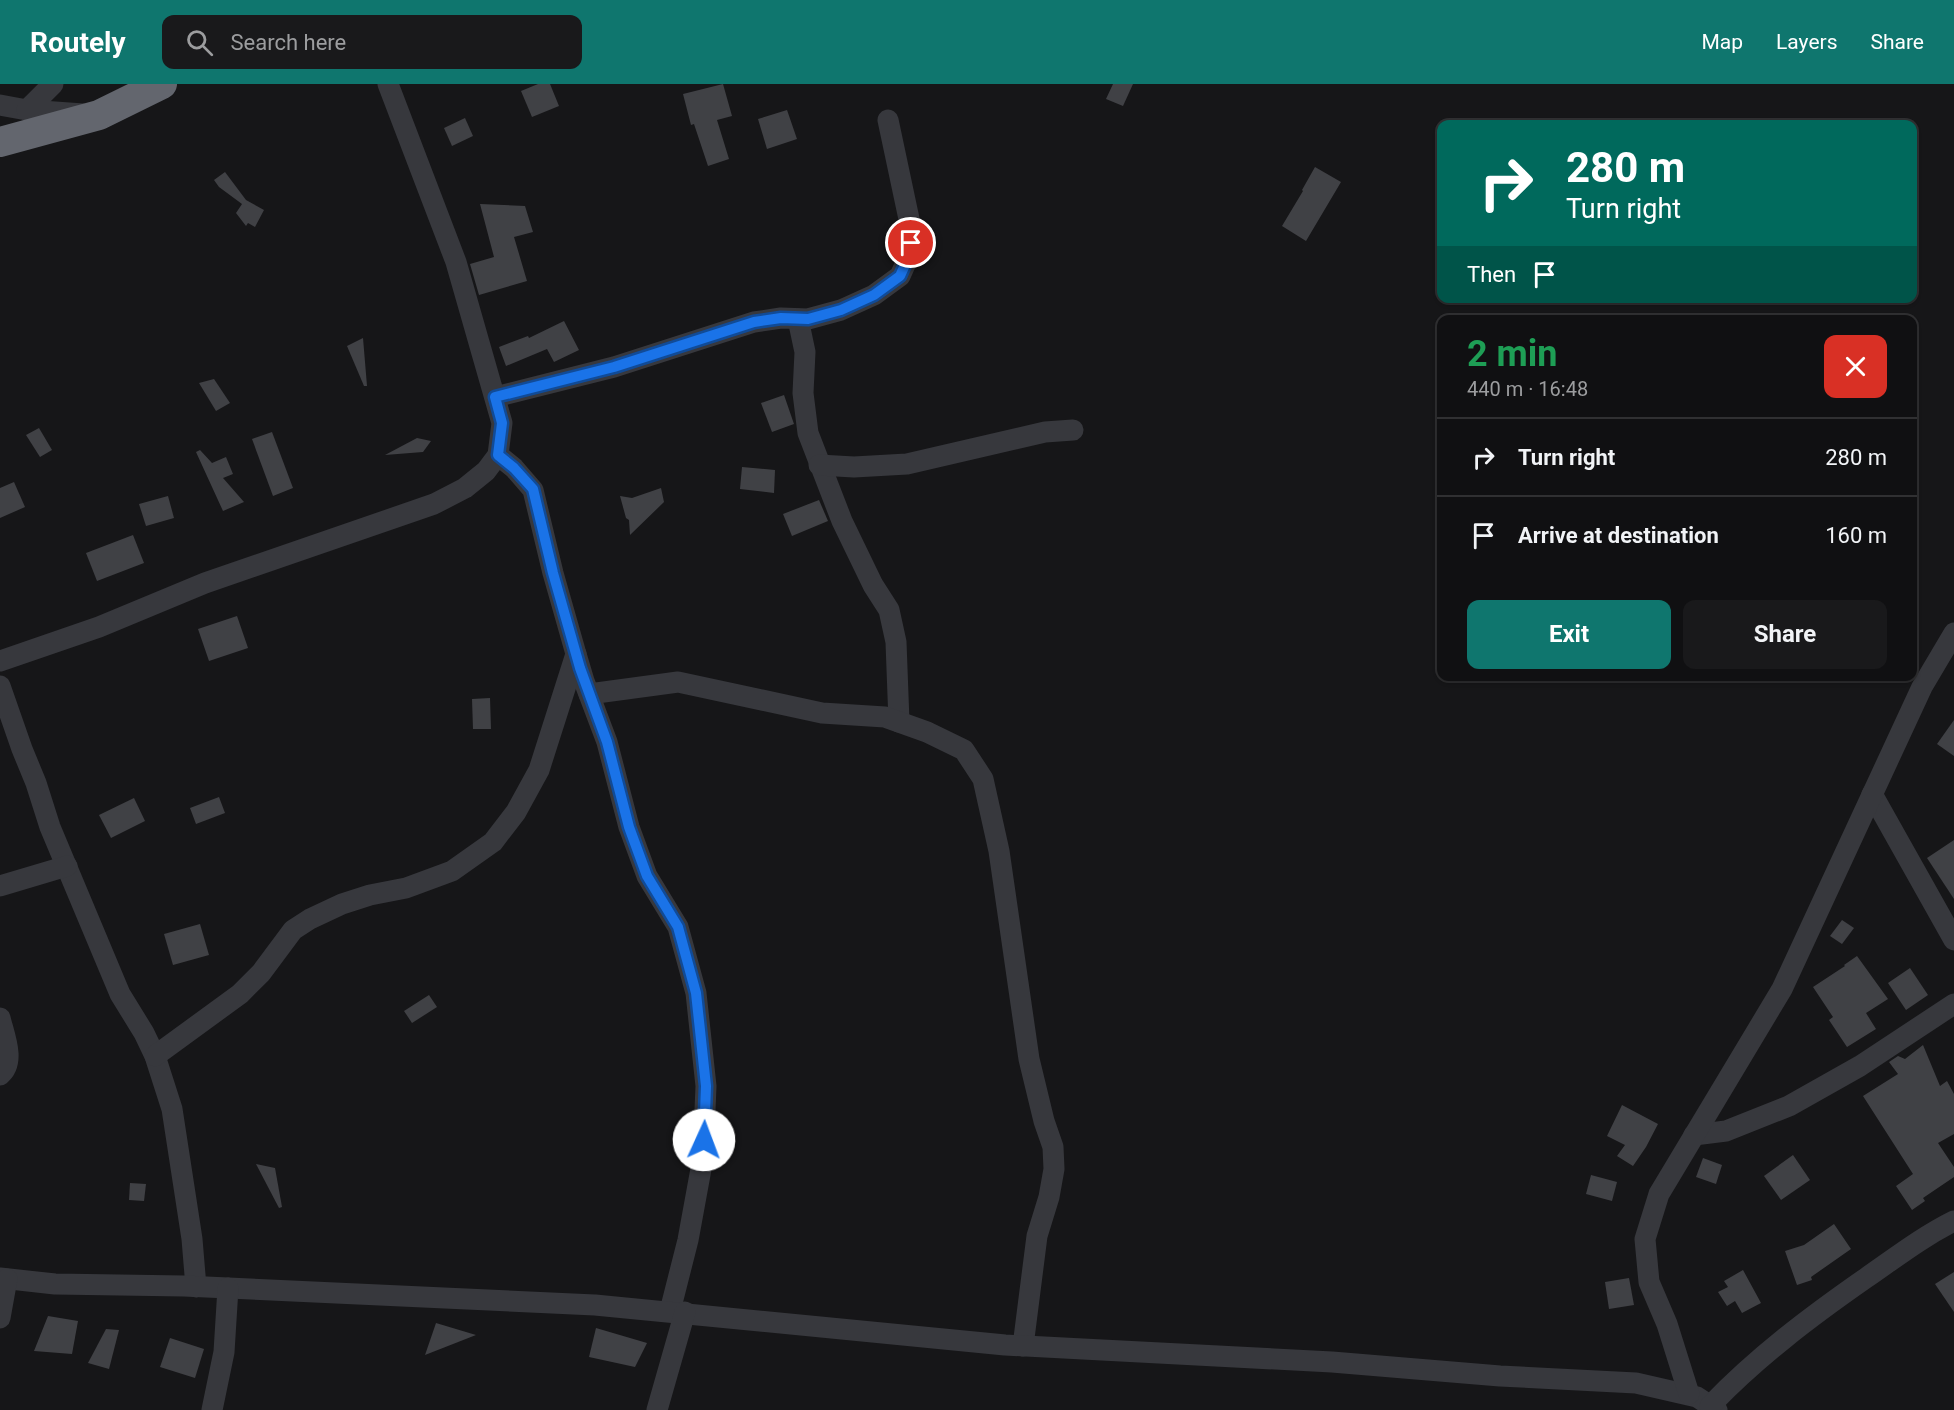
<!DOCTYPE html>
<meta charset="utf-8">
<style>
:root{--surface:#101012;--page:#19191b;--text:#f1f3f6;--muted:#9c9d9f;--line:#303032;--accent:#0f766e}
body{margin:0;font-family:Roboto,sans-serif;background:var(--page);color:var(--text);height:100vh;display:flex;flex-direction:column;font-size:22px;white-space:nowrap}
*{box-sizing:border-box;margin:0}
p{font-size:20px;color:var(--muted)}
.icon{flex:none;width:33px;height:33px;fill:none;stroke:currentColor;stroke-width:2;stroke-linecap:round;stroke-linejoin:round}
.map{position:relative;flex:1;overflow:hidden}
.side{position:absolute;left:1437px;top:231px;width:480px;height:366px;display:flex;flex-direction:column;background:var(--surface);border-radius:12px;box-shadow:0 2px 4px #0004,0 0 0 2px var(--line)}
.side>*{flex:none}
.banner{position:absolute;left:1437px;top:36px;width:480px;height:183px;border-radius:12px;box-shadow:0 2px 4px #0004,0 0 0 2px var(--line);background:#00695c;color:#fff;overflow:hidden}
.pin{position:absolute;display:grid;place-items:center;width:51px;height:51px;color:#fff;margin:-26px;border:3px solid #fff;border-radius:50%;box-shadow:0 2px 6px #0007}
.me{position:absolute;width:66px;margin:-33px;rotate:2deg;stroke-linejoin:round;filter:drop-shadow(0 0 4px #0008)}
.turn{display:flex;align-items:center;gap:21px;height:126px;padding:0 30px;font-size:27px}
.turn .icon{width:78px;height:78px;stroke-width:2.5}
.turn b{display:block;font-size:42px;line-height:51px}
.then{display:flex;align-items:center;height:57px;padding:0 30px;background:#0003;gap:12px;font-size:22px}
.round{display:grid;place-items:center;flex:none;width:63px;height:63px;border-radius:12px;background:var(--page)}
.overview{display:flex;align-items:center;justify-content:space-between;height:102px;padding:0 30px}
h1{font-size:36px;font-weight:700;line-height:45px;color:#1e9e55}
.cta{display:flex;gap:12px;margin-top:auto;padding:12px 30px}
.cta a{flex:1;height:69px;border-radius:12px;background:var(--accent);color:#fff;font-size:24px;font-weight:700;line-height:69px;text-align:center}
.cta a+a{background:var(--page);color:var(--text)}
ul{padding:0;list-style:none}
li{display:flex;align-items:center;gap:18px;height:78px;padding:0 30px;border-top:2px solid var(--line)}
li div{flex:1}
li b{display:block;font-size:22px}
li em{font-style:normal}
header{display:flex;align-items:center;gap:36px;box-sizing:border-box;height:84px;padding:0 30px;background:var(--accent);color:#fff}
header strong{font-size:28px}
nav{display:flex;gap:33px;margin-inline-start:auto;font-size:21px}
.search{width:420px;height:54px;background:var(--page);display:flex;align-items:center;gap:15px;box-sizing:border-box;padding:0 21px;border-radius:12px;color:var(--muted);font-size:22px}
.map>svg:first-child{display:block}
</style>
<header>
<strong>Routely</strong>
<div class="search"><svg class="icon" aria-label="search" viewBox="0 0 24 24"><circle cx="10" cy="10" r="6"/><path d="M15 15l6 6"/></svg>Search here</div>
<nav><a>Map</a><a>Layers</a><a>Share</a></nav>
</header>
<div class="map">
<svg width="1954" height="1326" viewBox="0 0 1954 1326">
<rect width="100%" height="100%" fill="#161618"/>
<g fill="#404145">
<path d="M 538,0 L 550,0 L 559,22 L 532,33 L 521,7 Z"/>
<path d="M 723,0 L 732,32 L 717,36 L 729,75 L 708,82 L 694,40 L 691,41 L 683,10 Z"/>
<path d="M 1113,0 L 1133,0 L 1123,22 L 1106,15 Z"/>
<path d="M 787,26 L 797,55 L 767,65 L 758,35 Z"/>
<path d="M 465,34 L 473,52 L 452,62 L 444,44 Z"/>
<path d="M 1315,83 L 1341,98 L 1306,157 L 1282,142 L 1303,107 L 1302,106 Z"/>
<path d="M 225,88 L 246,116 L 264,126 L 255,143 L 248,139 L 246,142 L 236,129 L 242,120 L 219,103 L 214,96 Z"/>
<path d="M 480,120 L 525,122 L 533,148 L 514,153 L 527,197 L 479,211 L 470,180 L 494,173 Z"/>
<path d="M 564,237 L 579,266 L 554,278 L 547,265 L 506,282 L 499,263 L 528,252 L 529,254 Z"/>
<path d="M 363,254 L 367,302 L 364,302 L 347,262 Z"/>
<path d="M 214,295 L 230,319 L 216,327 L 199,299 Z"/>
<path d="M 784,311 L 794,340 L 772,348 L 761,319 Z"/>
<path d="M 39,344 L 52,366 L 40,373 L 26,351 Z"/>
<path d="M 272,348 L 293,404 L 273,412 L 252,355 Z"/>
<path d="M 417,354 L 431,357 L 423,368 L 385,371 Z"/>
<path d="M 200,366 L 212,379 L 226,373 L 233,390 L 223,394 L 244,418 L 223,427 L 196,368 Z"/>
<path d="M 742,383 L 775,386 L 774,409 L 740,405 Z"/>
<path d="M 14,398 L 25,423 L 0,434 L 0,404 Z"/>
<path d="M 661,404 L 664,418 L 630,451 L 629,436 L 626,434 L 620,412 L 632,414 Z"/>
<path d="M 168,412 L 174,434 L 146,442 L 139,420 Z"/>
<path d="M 819,416 L 828,437 L 792,452 L 783,430 Z"/>
<path d="M 133,451 L 144,479 L 97,497 L 86,469 Z"/>
<path d="M 237,532 L 248,564 L 209,577 L 198,545 Z"/>
<path d="M 490,614 L 491,645 L 473,645 L 472,615 Z"/>
<path d="M 1954,636 L 1954,672 L 1937,660 Z"/>
<path d="M 219,713 L 225,729 L 196,740 L 190,724 Z"/>
<path d="M 134,714 L 145,737 L 111,754 L 99,731 Z"/>
<path d="M 1954,756 L 1954,815 L 1927,774 Z"/>
<path d="M 1842,836 L 1854,844 L 1842,860 L 1830,852 Z"/>
<path d="M 200,840 L 209,871 L 173,881 L 164,850 Z"/>
<path d="M 1857,872 L 1888,915 L 1866,929 L 1876,945 L 1847,963 L 1829,936 L 1833,933 L 1813,903 L 1845,882 L 1844,881 Z"/>
<path d="M 1910,884 L 1928,911 L 1906,926 L 1888,899 Z"/>
<path d="M 429,911 L 437,923 L 412,939 L 404,927 Z"/>
<path d="M 1923,961 L 1940,1002 L 1947,997 L 1954,1010 L 1954,1050 L 1938,1059 L 1954,1083 L 1954,1093 L 1923,1114 L 1925,1117 L 1912,1126 L 1896,1102 L 1913,1090 L 1863,1012 L 1898,990 L 1889,978 L 1898,972 L 1905,975 Z"/>
<path d="M 1622,1021 L 1658,1040 L 1646,1063 L 1633,1082 L 1617,1072 L 1625,1061 L 1607,1052 Z"/>
<path d="M 1793,1071 L 1810,1096 L 1781,1116 L 1764,1092 Z"/>
<path d="M 1703,1074 L 1722,1081 L 1716,1100 L 1696,1093 Z"/>
<path d="M 256,1080 L 275,1084 L 282,1123 L 279,1124 Z"/>
<path d="M 1591,1091 L 1617,1098 L 1612,1117 L 1586,1110 Z"/>
<path d="M 130,1099 L 146,1100 L 144,1117 L 129,1116 Z"/>
<path d="M 1834,1140 L 1851,1165 L 1811,1193 L 1812,1196 L 1797,1201 L 1785,1167 L 1804,1161 Z"/>
<path d="M 1743,1186 L 1761,1219 L 1742,1229 L 1735,1217 L 1727,1222 L 1718,1208 L 1728,1203 L 1724,1197 Z"/>
<path d="M 1954,1188 L 1954,1228 L 1935,1200 Z"/>
<path d="M 1629,1194 L 1634,1221 L 1609,1225 L 1605,1198 Z"/>
<path d="M 48,1232 L 78,1237 L 72,1270 L 34,1267 Z"/>
<path d="M 436,1239 L 476,1251 L 425,1271 Z"/>
<path d="M 596,1244 L 647,1259 L 635,1283 L 589,1273 Z"/>
<path d="M 106,1245 L 119,1246 L 109,1285 L 88,1279 Z"/>
<path d="M 170,1254 L 204,1265 L 195,1294 L 160,1283 Z"/>
</g>
<g fill="none" stroke-linecap="round" stroke-linejoin="round">
<g stroke="#37383d" stroke-width="21">
<path d="M 0,21 L 27,26 L 83,30"/>
<path d="M 27,26 L 53,0"/>
<path d="M 798,235 L 805,268 L 803,309 L 808,349 L 842,437 L 873,501 L 889,526 L 896,558 L 899,638"/>
<path d="M 495,313 L 614,283 L 754,238 L 781,234 L 808,235 L 841,226 L 874,211 L 900,192 L 909,172 L 911,159 L 909,135 L 888,36"/>
<path d="M 498,371 L 514,384 L 533,406 L 553,489 L 576,570 L 584,597 L 607,658 L 629,743 L 647,792 L 678,843 L 696,909 L 706,1002 L 703,1074 L 688,1156 L 670,1227"/>
<path d="M 819,381 L 854,383 L 907,380 L 1045,348 L 1073,346"/>
<path d="M 0,577 L 99,543 L 205,499 L 434,420 L 465,404 L 486,387 L 498,371 L 502,339 L 456,178 L 388,0"/>
<path d="M 0,602 L 22,665 L 36,699 L 50,743 L 120,910 L 144,949 L 155,972 L 172,1025 L 192,1155 L 196,1203"/>
<path d="M 589,610 L 678,598 L 822,629 L 885,633 L 927,648 L 964,666 L 983,695 L 999,767 L 1029,975 L 1044,1037 L 1053,1063 L 1054,1085 L 1049,1113 L 1037,1152 L 1023,1262"/>
<path d="M 1872,710 L 1954,856"/>
<path d="M 0,802 L 67,782"/>
<path d="M 0,934 C 4,951 16,978 0,991"/>
<path d="M 155,972 L 240,910 L 261,889 L 293,846 L 310,835 L 342,820 L 370,811 L 406,804 L 452,787 L 493,758 L 516,728 L 539,686 L 576,570"/>
<path d="M 1694,1051 L 1726,1047 L 1789,1022 L 1860,982 L 1954,920"/>
<path d="M 0,1194 L 55,1200 L 184,1202 L 595,1221 L 1005,1261 L 1332,1278 L 1500,1292 L 1636,1299 L 1697,1313 L 1717,1326"/>
<path d="M 0,1234 L 7,1195"/>
<path d="M 1689,1310 L 1667,1240 L 1649,1198 L 1645,1155 L 1659,1110 L 1782,905 L 1922,603 L 1954,549"/>
<path d="M 1710,1322 C 1757,1273 1810,1233 1866,1194 C 1895,1174 1922,1153 1954,1137"/>
<path d="M 212,1326 L 224,1268 L 228,1204"/>
<path d="M 657,1326 L 685,1228"/>
</g>
<path stroke="#63666e" stroke-width="30" d="M 0,58 L 99,31 L 162,0"/>
</g>
<g fill="none" stroke-linecap="round" stroke-linejoin="round">
<defs>
<path id="route" d="M 704,1056 L 706,1002 L 696,909 L 678,843 L 647,792 L 629,743 L 607,658 L 580,584 L 553,489 L 533,405 L 514,384 L 498,371 L 502,339 L 495,313 L 614,283 L 754,238 L 781,234 L 808,235 L 841,226 L 874,211 L 900,192 L 909,172 L 911,159"/>
</defs>
<use href="#route" stroke="#114b97" stroke-width="15"/>
<use href="#route" stroke="#1a73e8" stroke-width="10"/>
</g>
</svg>
<div class="pin" style="left:911px;top:159px;background:#d93025"><svg class="icon" aria-label="arrive" viewBox="0 0 24 24"><path d="M6 21V4h12l-3 4 3 4H6"/></svg></div>
<svg class="me" style="left:704px;top:1056px" viewBox="-20 -20 40 40"><circle r="19" fill="#fff"/><path d="M0-13L10 11 0 6-10 11z" fill="#1a73e8"/></svg>
<div class="banner">
<div class="turn"><svg class="icon" aria-label="right" viewBox="0 0 24 24"><path d="M7 20v-9h11M14 6l5 5-5 5"/></svg><div><b>280 m</b>Turn right</div></div>
<div class="then">Then<svg class="icon" aria-label="arrive" viewBox="0 0 24 24"><path d="M6 21V4h12l-3 4 3 4H6"/></svg></div>
</div>
<section class="side">
<div class="overview"><div><h1>2 min</h1><p>440 m · 16:48</p></div><a class="round" style="background:#d93025;color:#fff"><svg class="icon" aria-label="close" viewBox="0 0 24 24"><path d="M6 6l12 12M18 6L6 18"/></svg></a></div>
<ul>
<li><svg class="icon" aria-label="right" viewBox="0 0 24 24"><path d="M7 20v-9h11M14 6l5 5-5 5"/></svg><div><b>Turn right</b></div><em>280 m</em></li>
<li><svg class="icon" aria-label="arrive" viewBox="0 0 24 24"><path d="M6 21V4h12l-3 4 3 4H6"/></svg><div><b>Arrive at destination</b></div><em>160 m</em></li>
</ul>
<div class="cta"><a>Exit</a><a>Share</a></div>
</section>
</div>
